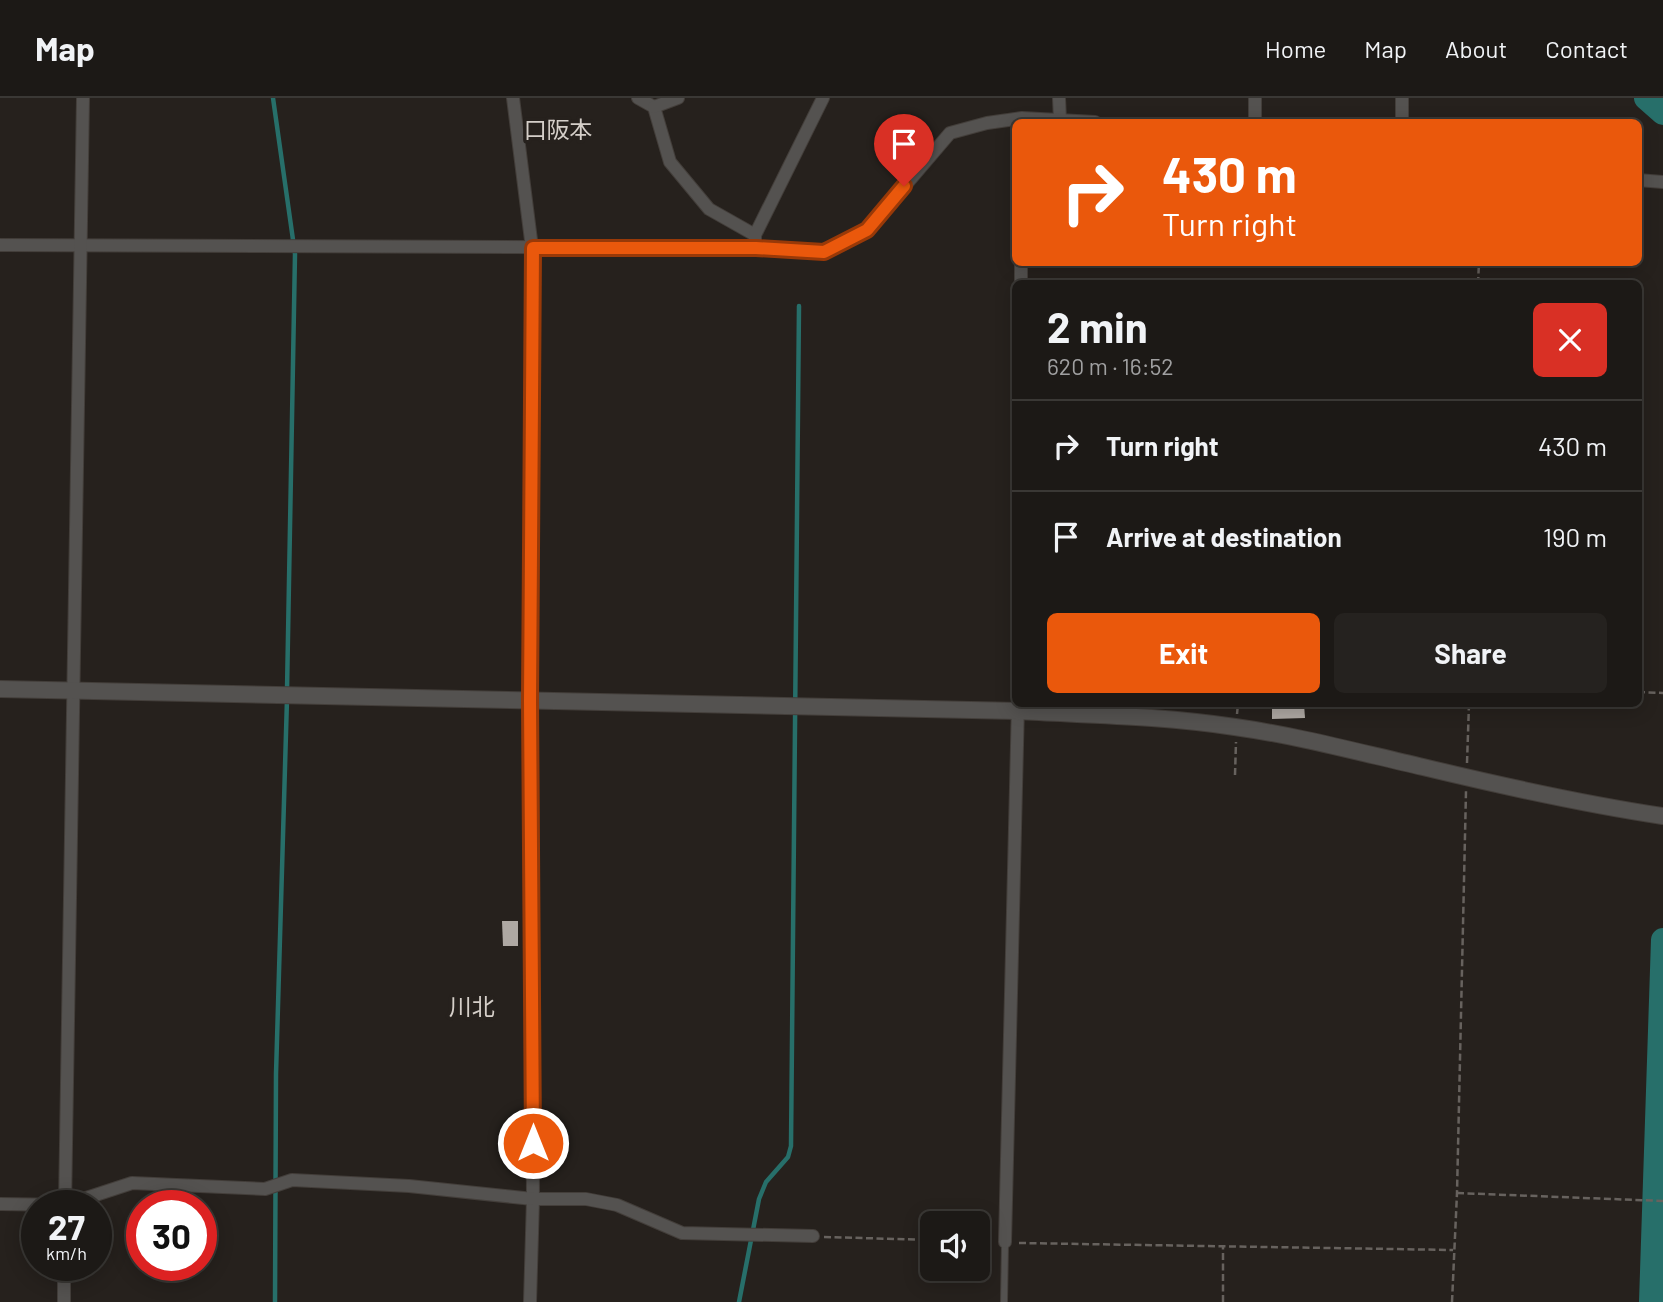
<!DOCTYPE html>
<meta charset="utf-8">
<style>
:root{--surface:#1c1916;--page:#25221f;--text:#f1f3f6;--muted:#a0a0a1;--line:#3a3835;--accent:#ea580c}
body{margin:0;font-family:Barlow,"Noto Sans JP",sans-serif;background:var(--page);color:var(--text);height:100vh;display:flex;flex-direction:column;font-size:26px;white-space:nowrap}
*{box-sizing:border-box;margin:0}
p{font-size:23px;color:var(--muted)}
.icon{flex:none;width:38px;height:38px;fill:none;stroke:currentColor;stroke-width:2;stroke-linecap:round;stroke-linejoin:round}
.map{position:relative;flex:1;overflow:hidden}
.side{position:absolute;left:1012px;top:182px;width:630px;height:427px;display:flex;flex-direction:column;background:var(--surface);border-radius:10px;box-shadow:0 4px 18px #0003,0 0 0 2px var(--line)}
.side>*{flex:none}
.hud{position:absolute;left:1012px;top:21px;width:630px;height:147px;border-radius:10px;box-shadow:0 4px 18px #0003,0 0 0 2px var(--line);background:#ea580c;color:#fff;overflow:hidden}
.fabs{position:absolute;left:920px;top:1113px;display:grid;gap:14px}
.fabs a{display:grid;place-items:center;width:70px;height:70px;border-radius:10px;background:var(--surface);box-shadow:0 4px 18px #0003,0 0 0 2px var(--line);font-size:35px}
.speed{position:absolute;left:21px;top:1092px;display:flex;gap:14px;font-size:35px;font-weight:700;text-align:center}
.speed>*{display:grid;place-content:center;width:91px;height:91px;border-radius:50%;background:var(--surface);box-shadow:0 4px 18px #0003,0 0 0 2px var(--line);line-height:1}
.speed small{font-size:18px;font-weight:400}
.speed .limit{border:10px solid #d22;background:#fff;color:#111}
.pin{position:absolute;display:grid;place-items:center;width:60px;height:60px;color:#fff;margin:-72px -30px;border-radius:50% 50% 50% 0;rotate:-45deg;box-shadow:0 0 7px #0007}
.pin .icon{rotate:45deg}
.me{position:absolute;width:77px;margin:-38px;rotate:0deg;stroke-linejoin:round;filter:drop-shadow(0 0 5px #0008)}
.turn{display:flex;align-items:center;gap:24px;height:147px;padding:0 35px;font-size:32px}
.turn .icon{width:91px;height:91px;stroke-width:2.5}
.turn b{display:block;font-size:49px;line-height:60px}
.round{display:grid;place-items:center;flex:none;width:74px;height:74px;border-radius:10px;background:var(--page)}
.overview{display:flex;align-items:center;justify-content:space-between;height:119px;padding:0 35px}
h1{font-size:42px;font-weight:700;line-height:52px}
.action{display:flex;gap:14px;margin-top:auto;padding:14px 35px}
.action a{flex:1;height:80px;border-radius:10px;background:var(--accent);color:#fff;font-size:28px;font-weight:700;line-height:80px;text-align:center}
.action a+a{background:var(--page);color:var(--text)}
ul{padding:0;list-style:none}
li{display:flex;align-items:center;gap:21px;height:91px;padding:0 35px;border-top:2px solid var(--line)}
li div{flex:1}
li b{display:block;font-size:26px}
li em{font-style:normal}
header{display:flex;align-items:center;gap:42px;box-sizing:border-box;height:98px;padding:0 35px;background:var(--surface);border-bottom:2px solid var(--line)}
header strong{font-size:33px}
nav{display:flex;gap:38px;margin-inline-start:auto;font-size:24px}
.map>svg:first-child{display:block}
</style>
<header>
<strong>Map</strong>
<nav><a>Home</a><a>Map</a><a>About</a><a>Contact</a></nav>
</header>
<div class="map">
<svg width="1663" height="1204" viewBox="0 0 1663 1204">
<rect width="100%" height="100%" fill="#26211d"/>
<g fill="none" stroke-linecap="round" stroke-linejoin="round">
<g stroke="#276f6a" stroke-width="4.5">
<path d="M 273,0 L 295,156 L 287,593"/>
<path d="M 275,1204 L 276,976 L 287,601"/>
<path d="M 739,1204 L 759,1101 L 766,1084 L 788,1059 L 791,1048 L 799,208"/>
</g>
<g stroke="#276f6a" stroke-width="24">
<path d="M 1646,0 L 1663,15"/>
<path d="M 1651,1204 L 1663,842"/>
</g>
</g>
<g fill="#aea8a3">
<path d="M 1272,606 L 1304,606 L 1305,620 L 1272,621 Z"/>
<path d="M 502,823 L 518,823 L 518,848 L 503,848 Z"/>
</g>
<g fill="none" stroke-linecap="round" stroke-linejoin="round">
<defs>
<path id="service" d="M 1004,1204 L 1005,1144"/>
<g id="minor">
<path d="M 513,0 L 532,150 L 530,603 L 533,1101 L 530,1204"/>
<path d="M 638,0 L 654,9 L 670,64 L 709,111 L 755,137"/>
<path d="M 1059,0 L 1060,22"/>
<path d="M 654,9 L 678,0"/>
<path d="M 1255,24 L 1255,0"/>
<path d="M 1402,24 L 1402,0"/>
<path d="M 1638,82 L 1663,84"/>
<path d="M 755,143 L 755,137 L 823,0"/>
<path d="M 0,147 L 756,150 L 824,154 L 867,132 L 950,35 L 987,25 L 1022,20 L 1095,24"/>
<path d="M 1021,186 L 1021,164"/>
<path d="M 0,1106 L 65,1107 L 132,1085 L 265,1091 L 292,1082 L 409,1088 L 533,1101 L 586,1101 L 617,1107 L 682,1135 L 813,1138"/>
<path d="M 65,1108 L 83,0"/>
<path d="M 1005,1144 L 1018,606"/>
<path d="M 64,1204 L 64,1167"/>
</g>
<path id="tertiary" d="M 0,591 L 1018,613 C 1090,617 1163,618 1235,629 C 1299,638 1361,655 1423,669 C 1502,688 1582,706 1663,718"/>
</defs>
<use href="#service" stroke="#433e3a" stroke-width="8"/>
<use href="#minor" stroke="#433e3a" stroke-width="14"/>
<use href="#tertiary" stroke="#433e3a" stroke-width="18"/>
<g stroke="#67625e" stroke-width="2.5" stroke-dasharray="7 3.5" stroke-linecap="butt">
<path d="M 1478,186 L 1479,164"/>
<path d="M 1638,594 L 1663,595"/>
<path d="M 1237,616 L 1238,606"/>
<path d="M 1467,665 L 1469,606"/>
<path d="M 1235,677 L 1236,644"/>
<path d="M 1457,1095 L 1663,1103"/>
<path d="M 824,1139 L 933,1142"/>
<path d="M 978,1144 L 992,1144"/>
<path d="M 1019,1145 L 1453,1152"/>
<path d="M 1223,1204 L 1223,1148"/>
<path d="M 1452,1204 L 1457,1095 L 1466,693"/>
</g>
<use href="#service" stroke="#545250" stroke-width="6"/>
<use href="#minor" stroke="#545250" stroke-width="12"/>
<use href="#tertiary" stroke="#545250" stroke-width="16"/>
</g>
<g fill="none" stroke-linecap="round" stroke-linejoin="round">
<defs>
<path id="route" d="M 533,1045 L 530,603 L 533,150 L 756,150 L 824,154 L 867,132 L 904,88"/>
</defs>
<use href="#route" stroke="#983908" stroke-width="18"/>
<use href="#route" stroke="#ea580c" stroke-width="12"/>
</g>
<g text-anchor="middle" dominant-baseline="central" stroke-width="7" stroke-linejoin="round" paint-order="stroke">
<g font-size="23" fill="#d5cfc9" stroke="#26211d">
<text x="558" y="31">口阪本</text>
<text x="472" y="908">川北</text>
</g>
</g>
</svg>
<div class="fabs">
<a><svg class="icon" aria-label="sound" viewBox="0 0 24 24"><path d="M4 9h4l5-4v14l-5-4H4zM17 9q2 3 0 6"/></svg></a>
</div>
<div class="speed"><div>27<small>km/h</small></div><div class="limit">30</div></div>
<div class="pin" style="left:904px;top:88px;background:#d93025"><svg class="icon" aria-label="arrive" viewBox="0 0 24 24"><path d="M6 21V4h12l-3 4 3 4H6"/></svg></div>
<svg class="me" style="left:533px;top:1045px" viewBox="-20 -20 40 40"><circle r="17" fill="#ea580c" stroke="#fff" stroke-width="3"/><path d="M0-11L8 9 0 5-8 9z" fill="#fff"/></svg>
<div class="hud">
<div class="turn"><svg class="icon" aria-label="right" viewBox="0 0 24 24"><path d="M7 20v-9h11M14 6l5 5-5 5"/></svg><div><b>430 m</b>Turn right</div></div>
</div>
<section class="side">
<div class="overview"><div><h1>2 min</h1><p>620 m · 16:52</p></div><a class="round" style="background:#d93025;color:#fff"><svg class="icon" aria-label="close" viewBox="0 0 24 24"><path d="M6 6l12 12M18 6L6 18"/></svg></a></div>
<ul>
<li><svg class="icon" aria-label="right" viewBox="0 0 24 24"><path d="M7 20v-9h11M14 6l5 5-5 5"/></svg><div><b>Turn right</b></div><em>430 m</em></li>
<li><svg class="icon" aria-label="arrive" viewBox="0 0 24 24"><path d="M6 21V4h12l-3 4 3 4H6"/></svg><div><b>Arrive at destination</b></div><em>190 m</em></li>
</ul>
<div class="action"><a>Exit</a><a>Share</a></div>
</section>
</div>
